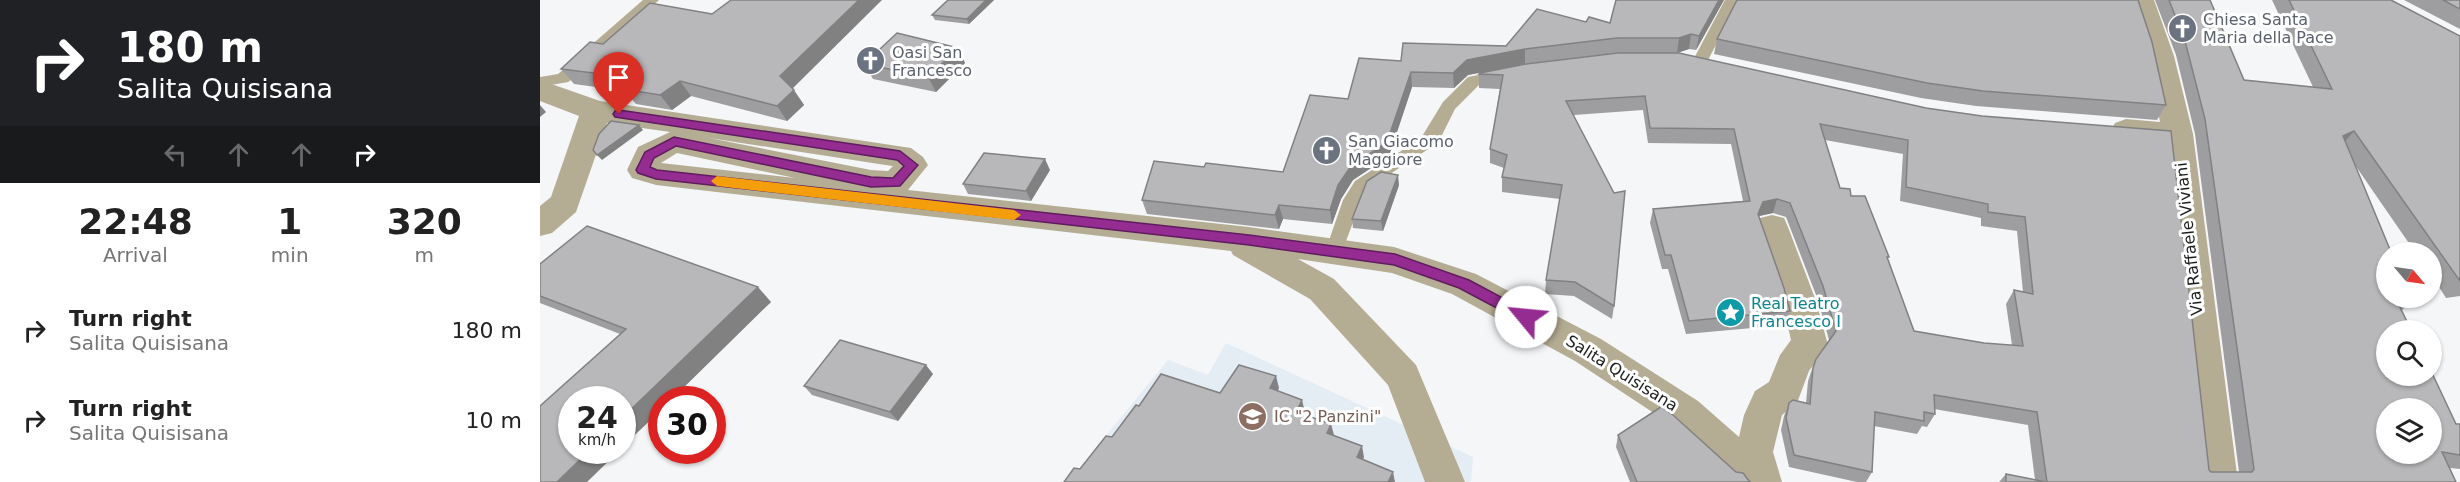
<!DOCTYPE html>
<style>
:root{--surface:#fff;--page:#f2f2f2;--text:#222;--muted:#767676}
body{margin:0;font-family:"DejaVu Sans",sans-serif;background:var(--page);color:var(--text);height:100vh;display:flex;flex-direction:column;font-size:22px;white-space:nowrap}
*{box-sizing:border-box;margin:0}
p{font-size:20px;color:var(--muted)}
.icon{flex:none;width:33px;height:33px;fill:none;stroke:currentColor;stroke-width:2;stroke-linecap:round;stroke-linejoin:round}
.map{position:relative;flex:1;overflow:hidden}
.side{display:flex;flex-direction:column;background:var(--surface);width:540px}
.side>*{flex:none}
.top-card{background:#202124;color:#fff;overflow:hidden}
.needle{width:39px;rotate:119deg}
.buttons{position:absolute;left:1836px;top:242px;display:grid;gap:12px}
.buttons a{display:grid;place-items:center;width:66px;height:66px;border-radius:50%;background:var(--surface);box-shadow:0 2px 4px #0004;font-size:30px}
.speed{position:absolute;left:18px;top:386px;display:flex;gap:12px;font-size:30px;font-weight:700;text-align:center}
.speed>*{display:grid;place-content:center;width:78px;height:78px;border-radius:50%;background:var(--surface);box-shadow:0 2px 4px #0004;line-height:1}
.speed small{font-size:15px;font-weight:400}
.speed .limit{border:9px solid #d22;background:#fff;color:#111}
.pin{position:absolute;display:grid;place-items:center;width:51px;height:51px;color:#fff;margin:-62px -26px;border-radius:50% 50% 50% 0;rotate:-45deg;box-shadow:0 0 6px #0007}
.pin .icon{rotate:45deg}
.me{position:absolute;width:66px;margin:-33px;rotate:298deg;stroke-linejoin:round;filter:drop-shadow(0 0 4px #0008)}
.turn{display:flex;align-items:center;gap:21px;height:126px;padding:0 18px;font-size:27px}
.turn .icon{width:78px;height:78px;stroke-width:2.5}
.turn b{display:block;font-size:42px;line-height:51px}
.lanes{display:flex;align-items:center;height:57px;padding:0 18px;background:#0003;justify-content:center;gap:30px;direction:ltr}
.lanes .off{opacity:.35}
.eta{display:flex;justify-content:space-evenly;align-items:center;height:102px;text-align:center}
.eta b{font-size:36px;font-weight:600;line-height:42px}
ul{padding:0;list-style:none}
li{display:flex;align-items:center;gap:18px;height:90px;padding:0 18px}
li div{flex:1}
li b{display:block;font-size:22px}
li em{font-style:normal}
main{display:flex;flex:1;min-height:0}
.map>svg:first-child{display:block}
</style>
<main>
<section class="side">
<div class="top-card">
<div class="turn"><svg class="icon" aria-label="right" viewBox="0 0 24 24"><path d="M7 20v-9h11M14 6l5 5-5 5"/></svg><div><b>180 m</b>Salita Quisisana</div></div>
<div class="lanes"><svg class="icon off" aria-label="left" viewBox="0 0 24 24"><path d="M17 20v-9H6M10 6l-5 5 5 5"/></svg><svg class="icon off" aria-label="ahead" viewBox="0 0 24 24"><path d="M12 20V5M6 11l6-6 6 6"/></svg><svg class="icon off" aria-label="ahead" viewBox="0 0 24 24"><path d="M12 20V5M6 11l6-6 6 6"/></svg><svg class="icon" aria-label="right" viewBox="0 0 24 24"><path d="M7 20v-9h11M14 6l5 5-5 5"/></svg></div>
</div>
<div class="eta">
<div><b>22:48</b><p>Arrival</p></div>
<div><b>1</b><p>min</p></div>
<div><b>320</b><p>m</p></div>
</div>
<ul>
<li><svg class="icon" aria-label="right" viewBox="0 0 24 24"><path d="M7 20v-9h11M14 6l5 5-5 5"/></svg><div><b>Turn right</b><p>Salita Quisisana</p></div><em>180 m</em></li>
<li><svg class="icon" aria-label="right" viewBox="0 0 24 24"><path d="M7 20v-9h11M14 6l5 5-5 5"/></svg><div><b>Turn right</b><p>Salita Quisisana</p></div><em>10 m</em></li>
</ul>
</section>
<div class="map">
<svg width="1920" height="482" viewBox="0 0 1920 482">
<rect width="100%" height="100%" fill="#f4f6f8"/>
<path fill="#e4ecf4" d="M 686,343 L 933,457 L 931,482 L 528,482 L 628,360 L 668,375 Z"/>
<g fill="none" stroke-linecap="round" stroke-linejoin="round">
<g fill="#b5ad93" fill-rule="evenodd">
<path d="M 103,0 L 119,0 L 37,76 L 28,82 L 0,87 L 0,77 L 18,74 L 25,68 Z"/>
<path d="M 1185,0 L 1199,0 L 1165,66 L 1155,66 L 1152,62 Z"/>
<path d="M 963,70 L 971,75 L 969,79 L 939,85 L 915,109 L 902,135 L 893,146 L 827,189 L 821,201 L 800,257 L 794,259 L 788,257 L 785,252 L 803,200 L 815,181 L 881,138 L 903,102 L 928,77 Z"/>
</g>
<g fill="#b5ad93" fill-rule="evenodd">
<path d="M 1588,0 L 1614,0 L 1634,56 L 1653,134 L 1698,482 L 1658,482 L 1624,144 L 1575,137 L 1571,130 L 1575,123 L 1586,119 L 1620,122 L 1606,56 Z"/>
<path d="M 0,80 L 60,101 L 371,148 L 383,157 L 388,165 L 368,190 L 709,227 L 854,247 L 936,274 L 1061,339 L 1158,401 L 1199,437 L 1204,415 L 1215,391 L 1229,382 L 1240,355 L 1251,340 L 1242,301 L 1216,227 L 1220,218 L 1232,215 L 1244,218 L 1248,227 L 1276,301 L 1288,345 L 1269,371 L 1257,403 L 1242,415 L 1233,452 L 1242,482 L 1194,482 L 1132,425 L 1035,361 L 912,294 L 852,273 L 758,259 L 794,279 L 876,365 L 925,482 L 885,482 L 848,385 L 770,299 L 693,255 L 691,251 L 116,185 L 92,178 L 87,170 L 98,147 L 130,132 L 67,123 L 36,212 L 12,233 L 0,236 L 0,206 L 11,197 L 39,116 L 0,101 ZM 169,138 L 352,166 L 353,166 L 348,171 L 331,170 ZM 137,153 L 255,178 L 121,163 Z"/>
</g>
</g>
<g fill="#9e9ea0" fill-rule="evenodd">
<path d="M 408,0 L 454,0 L 429,24 L 395,20 L 392,15 Z"/>
<path d="M 1184,0 L 1156,50 L 1149,49 L 1137,53 L 1076,53 L 985,64 L 928,75 L 914,88 L 872,87 L 849,156 L 813,180 L 801,199 L 792,224 L 743,219 L 739,229 L 607,214 L 602,200 L 664,167 L 743,172 L 808,99 L 861,61 L 966,46 L 1046,22 L 1070,23 Z"/>
<path d="M 1615,0 L 1670,0 L 1704,80 L 1773,87 L 1732,0 L 1851,0 L 1920,36 L 1920,296 L 1906,298 L 1892,276 L 1892,252 L 1875,252 L 1815,165 L 1871,301 L 1862,310 L 1916,424 L 1920,424 L 1920,469 L 1910,468 L 1916,482 L 1459,482 L 1466,474 L 1495,480 L 1488,425 L 1394,409 L 1395,414 L 1387,427 L 1382,426 L 1377,434 L 1334,426 L 1332,472 L 1326,482 L 1317,482 L 1249,467 L 1241,430 L 1244,416 L 1249,403 L 1266,403 L 1268,381 L 1271,372 L 1276,359 L 1289,340 L 1278,300 L 1246,217 L 1233,213 L 1219,216 L 1219,217 L 1250,311 L 1245,325 L 1146,334 L 1128,269 L 1122,269 L 1110,223 L 1113,209 L 1203,201 L 1191,144 L 1108,143 L 1103,110 L 1034,115 L 1074,306 L 1072,319 L 1034,296 L 1005,294 L 1006,280 L 1020,199 L 962,192 L 962,177 L 964,168 L 950,163 L 950,149 L 960,89 L 939,88 L 939,74 L 940,73 L 1386,108 L 1442,116 L 1669,470 L 1671,472 L 1699,472 L 1655,134 L 1636,55 ZM 1285,140 L 1363,154 L 1360,201 L 1441,218 L 1441,226 L 1477,231 L 1483,292 L 1474,290 L 1466,304 L 1472,345 L 1444,343 L 1374,331 L 1348,260 L 1311,196 L 1300,188 Z"/>
<path d="M 1864,0 L 1920,0 L 1920,29 Z"/>
<path d="M 1177,39 L 1626,105 L 1617,120 L 1436,106 L 1381,98 L 1174,54 Z"/>
<path d="M 63,44 L 252,89 L 264,105 L 247,121 L 151,96 L 132,110 L 96,104 L 85,91 L 34,84 L 21,69 Z"/>
<path d="M 418,48 L 425,63 L 396,92 L 333,79 L 324,64 Z"/>
<path d="M 510,170 L 491,201 L 428,194 L 423,184 Z"/>
<path d="M 859,185 L 843,231 L 813,228 L 812,219 Z"/>
<path d="M 0,264 L 231,302 L 122,399 L 122,409 L 82,447 L 80,334 L 0,303 Z"/>
<path d="M 393,374 L 358,421 L 272,395 L 264,386 Z"/>
<path d="M 1078,435 L 1196,472 L 1210,482 L 1090,482 L 1076,447 Z"/>
</g>
<g fill="#818182">
<path d="M 319,0 L 342,0 L 250,91 L 240,76 Z"/>
<path d="M 446,0 L 454,0 L 429,24 L 427,19 Z"/>
<path d="M 1179,0 L 1184,0 L 1156,50 L 1159,36 Z"/>
<path d="M 1151,34 L 1149,49 L 1137,53 L 1139,38 Z"/>
<path d="M 418,48 L 425,63 L 396,92 L 388,77 Z"/>
<path d="M 985,49 L 985,64 L 928,75 L 914,88 L 913,73 L 927,60 Z"/>
<path d="M 871,72 L 872,87 L 849,156 L 813,180 L 801,199 L 792,224 L 790,210 L 798,185 Z"/>
<path d="M 140,81 L 151,96 L 132,110 L 120,95 Z"/>
<path d="M 254,90 L 264,105 L 247,121 L 237,106 Z"/>
<path d="M 0,105 L 6,112 L 0,117 Z"/>
<path d="M 99,125 L 103,130 L 62,160 L 57,155 Z"/>
<path d="M 1814,131 L 1802,145 L 1803,136 Z"/>
<path d="M 505,159 L 510,170 L 491,201 L 486,191 Z"/>
<path d="M 858,175 L 859,185 L 843,231 L 841,221 Z"/>
<path d="M 1237,199 L 1233,213 L 1219,216 L 1214,228 L 1218,214 L 1223,202 Z"/>
<path d="M 739,205 L 743,219 L 739,229 L 735,215 Z"/>
<path d="M 218,287 L 231,302 L 132,399 L 122,399 L 122,409 L 82,447 L 82,418 Z"/>
<path d="M 386,365 L 393,374 L 358,421 L 350,412 Z"/>
<path d="M 736,376 L 739,388 L 734,400 L 730,388 Z"/>
<path d="M 762,400 L 765,412 L 760,423 L 756,412 Z"/>
<path d="M 791,424 L 794,435 L 787,433 Z"/>
<path d="M 822,446 L 824,457 L 820,469 L 817,457 Z"/>
<path d="M 50,450 L 80,450 L 47,482 L 17,482 Z"/>
<path d="M 853,472 L 855,482 L 848,482 Z"/>
</g>
<g fill="#b8b8ba" stroke="#818182" stroke-width="1.5" fill-rule="evenodd">
<path d="M 191,0 L 319,0 L 240,76 L 254,90 L 237,106 L 140,81 L 120,95 L 83,89 L 94,78 L 21,69 L 50,42 L 63,44 L 110,3 L 172,14 Z"/>
<path d="M 408,0 L 446,0 L 427,19 L 392,15 Z"/>
<path d="M 1076,0 L 1179,0 L 1159,36 L 1151,34 L 1139,38 L 1077,38 L 985,49 L 927,60 L 913,73 L 871,72 L 847,142 L 811,166 L 798,185 L 790,210 L 739,205 L 735,215 L 602,200 L 614,161 L 664,167 L 666,163 L 743,172 L 770,95 L 808,99 L 819,58 L 861,61 L 863,43 L 966,46 L 997,9 L 1046,22 L 1049,17 L 1070,23 Z"/>
<path d="M 1197,0 L 1598,0 L 1612,42 L 1626,105 L 1443,91 L 1387,83 L 1177,39 Z"/>
<path d="M 1629,0 L 1670,0 L 1704,80 L 1792,89 L 1749,0 L 1851,0 L 1920,36 L 1920,281 L 1814,131 L 1803,136 L 1851,252 L 1846,252 L 1846,297 L 1870,297 L 1871,301 L 1856,299 L 1871,330 L 1846,330 L 1846,375 L 1892,375 L 1892,373 L 1916,424 L 1920,424 L 1920,455 L 1902,452 L 1916,482 L 1507,482 L 1497,412 L 1394,395 L 1395,414 L 1384,412 L 1384,421 L 1335,412 L 1332,472 L 1254,455 L 1246,418 L 1249,403 L 1253,400 L 1270,404 L 1273,368 L 1276,359 L 1296,331 L 1283,286 L 1250,203 L 1237,199 L 1223,202 L 1218,214 L 1244,288 L 1250,311 L 1149,321 L 1131,255 L 1125,255 L 1113,209 L 1210,201 L 1194,129 L 1110,128 L 1105,96 L 1026,101 L 1074,193 L 1085,191 L 1074,306 L 1035,282 L 1006,280 L 1022,185 L 962,177 L 967,155 L 950,149 L 963,75 L 939,74 L 940,73 L 986,64 L 1078,53 L 1139,53 L 1386,108 L 1442,116 L 1631,131 L 1669,470 L 1671,472 L 1712,472 L 1714,469 L 1665,119 L 1645,41 ZM 1280,124 L 1368,140 L 1366,187 L 1448,204 L 1448,212 L 1485,217 L 1493,294 L 1474,290 L 1483,346 L 1444,343 L 1374,331 L 1347,257 L 1349,257 L 1325,196 L 1311,196 L 1310,189 L 1300,188 ZM 1846,408 L 1892,408 L 1892,453 L 1846,453 Z"/>
<path d="M 1903,0 L 1920,0 L 1920,9 Z"/>
<path d="M 357,33 L 418,48 L 388,77 L 324,64 Z"/>
<path d="M 71,121 L 99,125 L 57,155 L 53,150 L 59,134 Z"/>
<path d="M 444,153 L 505,159 L 486,191 L 423,184 Z"/>
<path d="M 841,172 L 858,175 L 841,221 L 812,219 L 827,181 Z"/>
<path d="M 47,226 L 218,287 L 82,418 L 82,399 L 32,399 L 32,450 L 50,450 L 17,482 L 0,482 L 0,406 L 86,329 L 0,296 L 0,264 Z"/>
<path d="M 300,340 L 386,365 L 350,412 L 264,386 Z"/>
<path d="M 699,365 L 736,376 L 730,388 L 762,400 L 756,412 L 791,424 L 787,433 L 822,446 L 817,457 L 853,472 L 848,482 L 524,482 L 534,468 L 540,469 L 566,436 L 572,437 L 596,405 L 599,406 L 621,374 L 680,393 Z"/>
<path d="M 1121,407 L 1133,415 L 1196,472 L 1203,473 L 1210,482 L 1097,482 L 1078,435 Z"/>
<path d="M 1466,474 L 1506,482 L 1466,482 Z"/>
</g>
<path fill="#942c91" stroke="#601d5e" stroke-width="1.5" d="M 79,110 L 360,151 L 378,165 L 360,186 L 331,187 L 136,146 L 114,158 L 110,167 L 117,170 L 709,235 L 855,254 L 929,280 L 991,313 L 993,317 L 991,321 L 981,321 L 919,288 L 854,265 L 709,245 L 116,179 L 98,173 L 96,170 L 105,152 L 134,137 L 331,177 L 353,178 L 364,166 L 357,160 L 75,117 L 73,114 L 75,111 Z"/>
<path fill="#f59e0b" d="M 177,176 L 474,210 L 481,215 L 474,220 L 177,186 L 171,181 Z"/>
<defs>
<symbol id="church-disc" viewBox="-11 -11 22 22"><circle r="9.5" fill="#6b7280" stroke="#fff"/><path d="M-1.2-6h2.4v3.5h3.3v2.4h-3.3V6h-2.4V-.1h-3.3v-2.4h3.3Z" fill="#fff"/></symbol>
<symbol id="sight-disc" viewBox="-11 -11 22 22"><circle r="9.5" fill="#0f9aa8" stroke="#fff"/><path d="M0-6L1.8-2.2L6-1.7L2.9 1.2L3.7 5.4L0 3.3L-3.7 5.4L-2.9 1.2L-6-1.7L-1.8-2.2Z" fill="#fff"/></symbol>
<symbol id="school-disc" viewBox="-11 -11 22 22"><circle r="9.5" fill="#8d6e63" stroke="#fff"/><path d="M0-5L7-2L0 1L-7-2ZM-4 1L0 2.5L4 1V4Q0 6-4 4Z" fill="#fff"/></symbol>
</defs>
<g fill-rule="evenodd">
<use href="#church-disc" x="1626" y="12" width="33" height="33"/>
<use href="#church-disc" x="314" y="44" width="33" height="33"/>
<use href="#church-disc" x="770" y="134" width="33" height="33"/>
<use href="#sight-disc" x="1174" y="296" width="33" height="33"/>
<use href="#school-disc" x="696" y="400" width="33" height="33"/>
</g>
<g text-anchor="middle" dominant-baseline="central" stroke-width="6" stroke-linejoin="round" paint-order="stroke">
<g font-size="16" fill="#5b616d" stroke="#fff" text-anchor="start">
<text x="1663" y="19">Chiesa Santa<tspan x="1663" dy="18">Maria della Pace</tspan></text>
<text x="352" y="52">Oasi San<tspan x="352" dy="18">Francesco</tspan></text>
<text x="808" y="141">San Giacomo<tspan x="808" dy="18">Maggiore</tspan></text>
</g>
<g font-size="16" fill="#1a1b1b" stroke="#fff">
<text transform="translate(1649 239) rotate(-96)">Via Raffaele Viviani</text>
<text transform="translate(1082 373) rotate(32)">Salita Quisisana</text>
</g>
<g font-size="16" fill="#0d838f" stroke="#fff" text-anchor="start">
<text x="1211" y="303">Real Teatro<tspan x="1211" dy="18">Francesco I</tspan></text>
</g>
<g font-size="16" fill="#785e54" stroke="#fff" text-anchor="start">
<text x="734" y="416">IC "2 Panzini"</text>
</g>
</g>
</svg>
<div class="buttons">
<a><svg class="needle" viewBox="-14 -14 28 28"><path d="M0-13l5 13h-10z" fill="#e53935"/><path d="M0 13l5-13h-10z" fill="#767676"/></svg></a>
<a><svg class="icon" aria-label="search" viewBox="0 0 24 24"><circle cx="10" cy="10" r="6"/><path d="M15 15l6 6"/></svg></a>
<a><svg class="icon" aria-label="layers" viewBox="0 0 24 24"><path d="M12 4l9 5-9 5-9-5zM3 14l9 5 9-5"/></svg></a>
</div>
<div class="speed"><div>24<small>km/h</small></div><div class="limit">30</div></div>
<div class="pin" style="left:79px;top:114px;background:#d93025"><svg class="icon" aria-label="arrive" viewBox="0 0 24 24"><path d="M6 21V4h12l-3 4 3 4H6"/></svg></div>
<svg class="me" style="left:986px;top:317px" viewBox="-20 -20 40 40"><circle r="19" fill="#fff"/><path d="M0-13L10 11 0 6-10 11z" fill="#942c91"/></svg>
</div>
</main>
